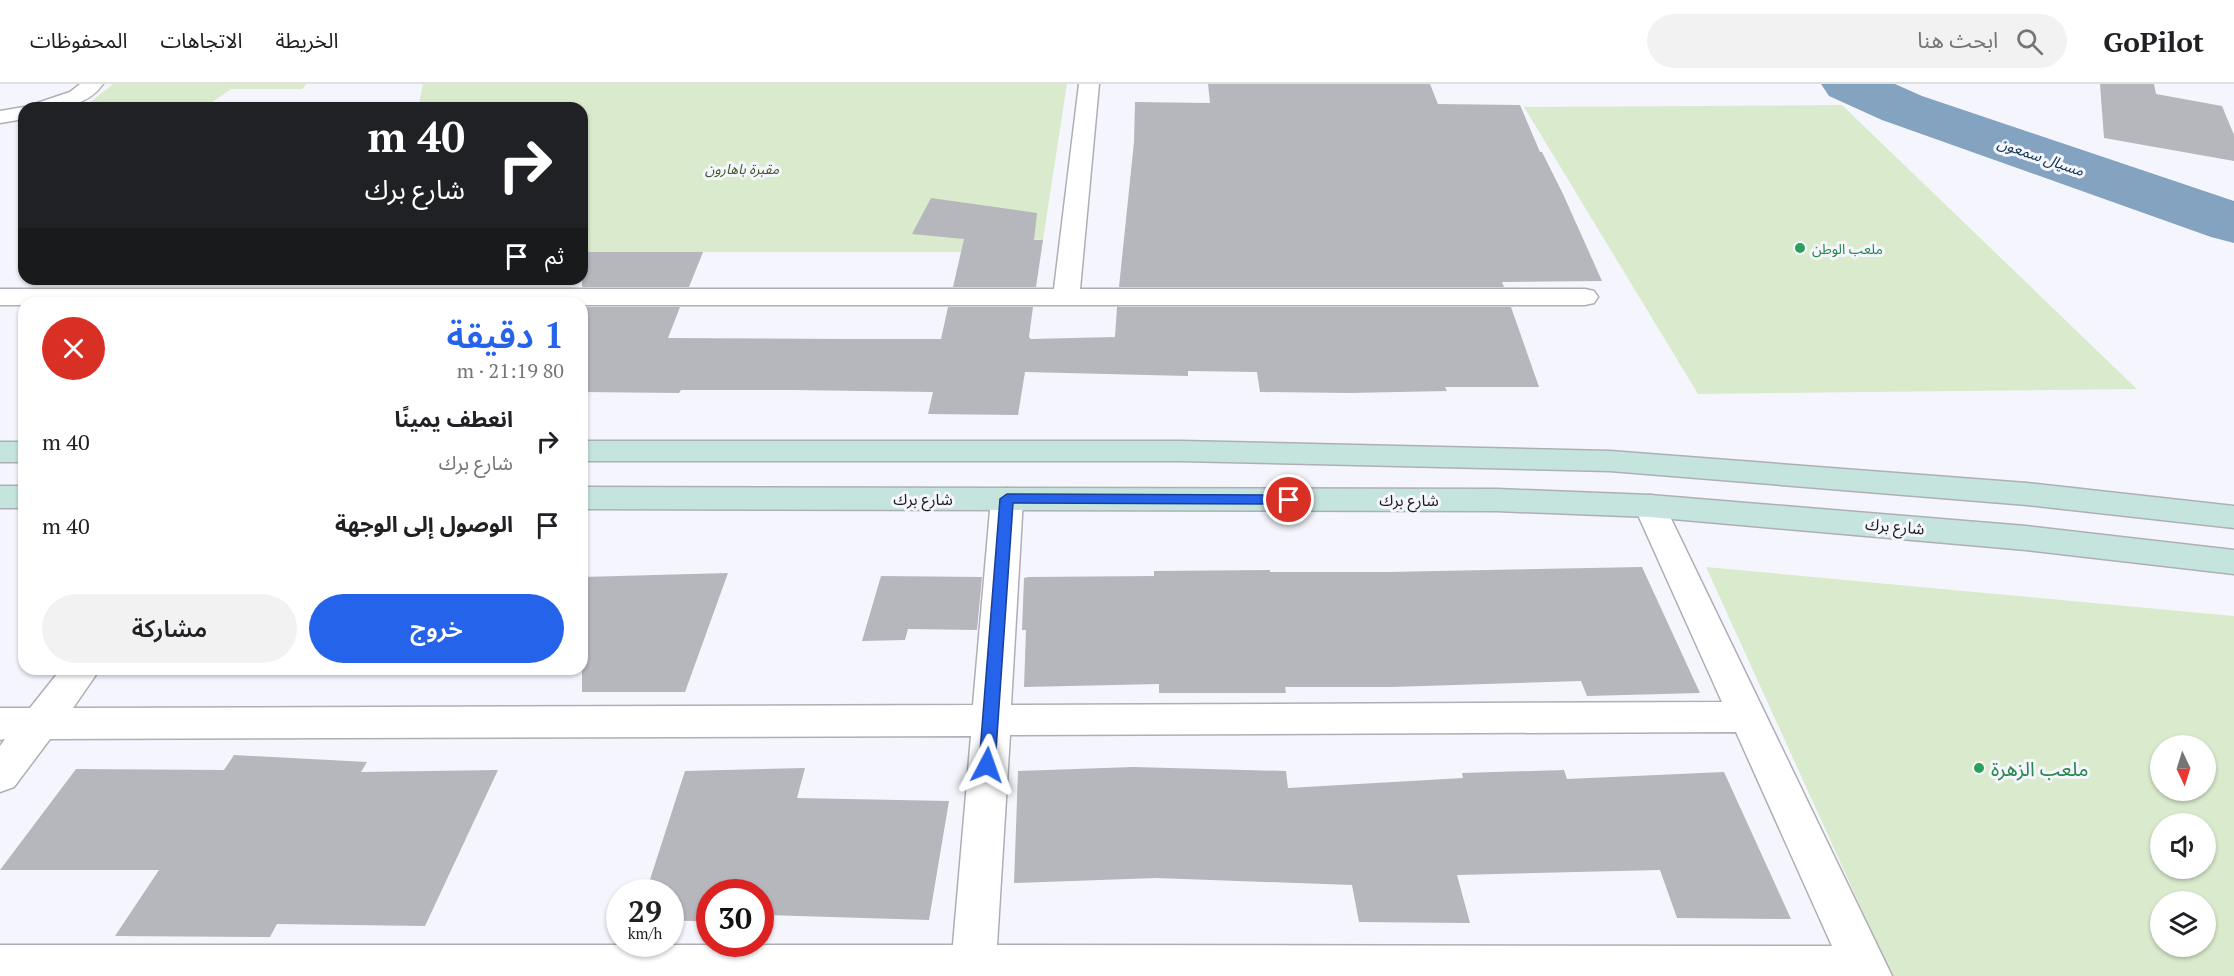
<!DOCTYPE html>
<html lang="ar">
<meta charset="utf-8">
<style>
:root{--surface:#fff;--page:#f2f2f2;--text:#202124;--muted:#757577;--line:#e0e0e0;--accent:#2563eb}
body{margin:0;font-family:"PT Serif","Noto Sans Arabic",serif;background:var(--page);color:var(--text);direction:rtl;height:100vh;display:flex;flex-direction:column;font-size:22px;white-space:nowrap}
*{box-sizing:border-box;margin:0}
p{font-size:20px;color:var(--muted)}
.icon{flex:none;width:33px;height:33px;fill:none;stroke:currentColor;stroke-width:2;stroke-linecap:round;stroke-linejoin:round}
.map{position:relative;flex:1;overflow:hidden;direction:ltr}
.drawer{position:absolute;left:18px;top:213px;width:570px;height:378px;display:flex;flex-direction:column;background:var(--surface);border-radius:18px;box-shadow:0 2px 4px #0004;direction:rtl}
.drawer>*{flex:none}
.banner{position:absolute;left:18px;top:18px;width:570px;height:183px;border-radius:18px;box-shadow:0 2px 4px #0004;direction:rtl;background:#202124;color:#fff;overflow:hidden}
.needle{width:39px;rotate:176deg}
.tools{position:absolute;left:2150px;top:651px;display:grid;gap:12px}
.tools a{display:grid;place-items:center;width:66px;height:66px;border-radius:50%;background:var(--surface);box-shadow:0 2px 4px #0004;font-size:30px}
.speed{position:absolute;left:606px;top:795px;display:flex;gap:12px;font-size:30px;font-weight:700;text-align:center}
.speed>*{display:grid;place-content:center;width:78px;height:78px;border-radius:50%;background:var(--surface);box-shadow:0 2px 4px #0004;line-height:1}
.speed small{font-size:15px;font-weight:400}
.speed .limit{border:9px solid #d22;background:#fff;color:#111}
.pin{position:absolute;display:grid;place-items:center;width:51px;height:51px;color:#fff;margin:-26px;border:3px solid #fff;border-radius:50%;box-shadow:0 2px 6px #0007}
.me{position:absolute;width:66px;margin:-33px;rotate:4deg;stroke-linejoin:round;filter:drop-shadow(0 0 4px #0008)}
.turn{display:flex;align-items:center;gap:21px;height:126px;padding:0 24px;font-size:27px}
.turn .icon{width:78px;height:78px;stroke-width:2.5}
.turn b{display:block;font-size:42px;line-height:51px}
.then{display:flex;align-items:center;height:57px;padding:0 24px;background:#0003;gap:12px;font-size:22px}
.round{display:grid;place-items:center;flex:none;width:63px;height:63px;border-radius:32px;background:var(--page)}
.overview{display:flex;align-items:center;justify-content:space-between;height:102px;padding:0 24px}
h1{font-size:36px;font-weight:600;line-height:45px;color:var(--accent)}
.cta{display:flex;gap:12px;margin-top:auto;padding:12px 24px}
.cta a{flex:1;height:69px;border-radius:36px;background:var(--accent);color:#fff;font-size:24px;font-weight:600;line-height:69px;text-align:center}
.cta a+a{background:var(--page);color:var(--text)}
ul{padding:0;list-style:none}
li{display:flex;align-items:center;gap:18px;height:84px;padding:0 24px}
li div{flex:1}
li b{display:block;font-size:22px}
li em{font-style:normal}
header{display:flex;align-items:center;gap:36px;box-sizing:border-box;height:84px;padding:0 30px;background:var(--surface);border-bottom:2px solid var(--line)}
header strong{font-size:28px}
nav{display:flex;gap:33px;margin-inline-start:auto;font-size:21px}
.search{width:420px;height:54px;background:var(--page);display:flex;align-items:center;gap:15px;box-sizing:border-box;padding:0 21px;border-radius:33px;color:var(--muted);font-size:22px}
.map>svg:first-child{display:block}
</style>
<header>
<strong>GoPilot</strong>
<div class="search"><svg class="icon" aria-label="search" viewBox="0 0 24 24"><circle cx="10" cy="10" r="6"/><path d="M15 15l6 6"/></svg>ابحث هنا</div>
<nav><a>الخريطة</a><a>الاتجاهات</a><a>المحفوظات</a></nav>
</header>
<div class="map">
<svg width="2234" height="892" viewBox="0 0 2234 892">
<rect width="100%" height="100%" fill="#f5f6fd"/>
<g fill="#daebcd" fill-rule="evenodd">
<path d="M 113,0 L 307,0 L 302,5 L 231,5 L 204,24 L 83,24 Z"/>
<path d="M 423,0 L 1067,0 L 1043,156 L 1013,155 L 961,168 L 582,168 L 582,24 L 418,24 Z"/>
<path d="M 1842,21 L 2137,305 L 1698,310 L 1524,23 Z"/>
<path d="M 1706,483 L 2234,532 L 2234,892 L 1892,892 ZM 2160,662 L 2205,662 L 2205,706 L 2160,706 ZM 2160,740 L 2205,740 L 2205,784 L 2160,784 ZM 2160,818 L 2205,818 L 2205,862 L 2160,862 Z"/>
</g>
<g fill="none" stroke-linecap="round" stroke-linejoin="round">
<path fill="#83a3c1" fill-rule="evenodd" d="M 1821,0 L 1895,0 L 1922,12 L 2234,117 L 2234,159 L 2211,153 L 1882,36 L 1829,12 Z"/>
</g>
<g fill="#b6b6bd">
<path d="M 1208,0 L 1430,0 L 1438,20 L 1520,21 L 1540,68 L 1542,68 L 1563,110 L 1602,197 L 1502,198 L 1504,203 L 1119,203 L 1134,58 L 1135,18 L 1210,19 Z"/>
<path d="M 2100,0 L 2154,0 L 2156,10 L 2222,22 L 2234,51 L 2234,77 L 2104,54 Z"/>
<path d="M 931,114 L 1037,129 L 1034,156 L 1043,156 L 1036,203 L 953,203 L 964,155 L 912,150 Z"/>
<path d="M 582,168 L 703,168 L 689,203 L 582,203 Z"/>
<path d="M 582,223 L 680,223 L 668,254 L 845,255 L 941,255 L 948,223 L 1033,223 L 1029,253 L 1031,255 L 1115,253 L 1117,223 L 1511,223 L 1539,303 L 1445,303 L 1447,307 L 1349,309 L 1260,308 L 1257,288 L 1188,287 L 1188,292 L 1025,288 L 1018,331 L 928,330 L 933,308 L 793,306 L 681,306 L 679,309 L 582,308 Z"/>
<path d="M 1642,483 L 1700,609 L 1587,612 L 1581,597 L 1391,603 L 1285,603 L 1286,609 L 1159,609 L 1159,600 L 1024,603 L 1026,546 L 1022,546 L 1024,494 L 1028,493 L 1154,492 L 1154,487 L 1270,486 L 1270,488 L 1387,488 Z"/>
<path d="M 728,489 L 685,608 L 582,608 L 582,493 Z"/>
<path d="M 881,492 L 982,493 L 977,546 L 908,545 L 905,556 L 862,557 Z"/>
<path d="M 234,671 L 367,678 L 361,688 L 498,686 L 425,842 L 277,840 L 270,853 L 115,852 L 159,786 L 0,786 L 76,685 L 224,686 Z"/>
<path d="M 1133,683 L 1286,687 L 1288,704 L 1463,694 L 1462,689 L 1564,686 L 1567,695 L 1724,688 L 1791,835 L 1677,834 L 1660,786 L 1457,791 L 1470,839 L 1359,838 L 1352,801 L 1156,794 L 1014,799 L 1018,687 Z"/>
<path d="M 805,684 L 797,714 L 949,717 L 929,836 L 766,831 L 763,841 L 760,841 L 760,808 L 710,808 L 710,838 L 670,836 L 670,808 L 646,808 L 685,687 Z"/>
</g>
<g fill="none" stroke-linecap="round" stroke-linejoin="round">
<defs>
<g id="minor">
<path d="M 80,0 L 103,0 C 87,23 60,24 34,24 L 37,19 L 70,8 Z"/>
<path d="M 1079,0 L 1099,0 L 1080,205 L 1585,205 L 1594,207 L 1598,213 L 1594,219 L 1585,221 L 582,221 L 582,219 L 24,219 L 24,221 L 0,221 L 0,205 L 1054,205 Z"/>
<path d="M 24,23 L 30,24 L 24,24 L 24,35 L 0,39 L 0,27 Z"/>
<path d="M 1007,404 L 1018,407 L 1023,415 L 1011,621 L 1722,618 L 1634,422 L 1639,414 L 1650,411 L 1661,414 L 1892,892 L 0,892 L 0,861 L 953,861 L 971,652 L 50,655 L 14,703 L 0,708 L 0,662 L 5,655 L 0,656 L 0,624 L 30,624 L 61,585 L 100,585 L 73,624 L 973,621 L 991,415 L 996,407 ZM 1736,648 L 1832,862 L 997,861 L 1010,651 Z"/>
</g>
<g id="secondary">
<path d="M 582,357 L 1181,357 L 1610,367 L 2027,399 L 2234,422 L 2234,444 L 2027,421 L 1610,387 L 1181,377 L 582,377 Z"/>
<rect x="0" y="358" width="24" height="20"/>
<rect x="0" y="402" width="24" height="22"/>
<path d="M 582,403 L 1497,405 L 1650,411 L 2026,442 L 2234,466 L 2234,490 L 2026,466 L 1650,433 L 1497,427 L 582,425 Z"/>
</g>
</defs>
<use href="#minor" stroke="#aeafb6" stroke-width="3"/>
<use href="#secondary" stroke="#aeafb6" stroke-width="3"/>
<use href="#minor" fill="#fff" fill-rule="evenodd"/>
<use href="#secondary" fill="#c6e4de" fill-rule="evenodd"/>
</g>
<path fill="#2563eb" stroke="#184099" stroke-width="1.5" d="M 1007,410 L 1289,411 L 1296,416 L 1289,420 L 1013,419 L 995,681 L 993,685 L 987,687 L 982,685 L 979,681 L 1000,415 Z"/>
<g fill="#2e9e5b" stroke="#f5f6fd" stroke-width="2">
<circle cx="1800" cy="164" r="6"/>
<circle cx="1979" cy="684" r="6"/>
</g>
<g text-anchor="middle" dominant-baseline="central" stroke-width="6" stroke-linejoin="round" paint-order="stroke">
<g font-size="14" font-style="italic" fill="#3f5b25" stroke="#f5f6fd">
<text x="742" y="84">مقبرة باهارون</text>
</g>
<g font-size="14" fill="#27864d" stroke="#f5f6fd" text-anchor="start">
<text x="1812" y="164">ملعب الوطن</text>
</g>
<g font-size="15" font-style="italic" fill="#0d3452" stroke="#f5f6fd">
<text transform="translate(2041 72) rotate(19)">مسيال سمعون</text>
</g>
<g font-size="16" fill="#1b1b1e" stroke="#f5f6fd">
<text x="923" y="415">شارع برك</text>
<text x="1409" y="416">شارع برك</text>
<text transform="translate(1895 442) rotate(5)">شارع برك</text>
</g>
<g font-size="20" fill="#27864d" stroke="#f5f6fd" text-anchor="start">
<text x="1991" y="684">ملعب الزهرة</text>
</g>
</g>
</svg>
<div class="tools">
<a><svg class="needle" viewBox="-14 -14 28 28"><path d="M0-13l5 13h-10z" fill="#e53935"/><path d="M0 13l5-13h-10z" fill="#757577"/></svg></a>
<a><svg class="icon" aria-label="sound" viewBox="0 0 24 24"><path d="M4 9h4l5-4v14l-5-4H4zM17 9q2 3 0 6"/></svg></a>
<a><svg class="icon" aria-label="layers" viewBox="0 0 24 24"><path d="M12 4l9 5-9 5-9-5zM3 14l9 5 9-5"/></svg></a>
</div>
<div class="speed"><div>29<small>km/h</small></div><div class="limit">30</div></div>
<div class="pin" style="left:1289px;top:416px;background:#d93025"><svg class="icon" aria-label="arrive" viewBox="0 0 24 24"><path d="M6 21V4h12l-3 4 3 4H6"/></svg></div>
<svg class="me" style="left:987px;top:681px" viewBox="-20 -20 40 40"><path d="M0-17L14 15 0 8-14 15z" fill="#2563eb" stroke="#fff" stroke-width="4"/></svg>
<div class="banner">
<div class="turn"><svg class="icon" aria-label="right" viewBox="0 0 24 24"><path d="M7 20v-9h11M14 6l5 5-5 5"/></svg><div><b>40 m</b>شارع برك</div></div>
<div class="then">ثم<svg class="icon" aria-label="arrive" viewBox="0 0 24 24"><path d="M6 21V4h12l-3 4 3 4H6"/></svg></div>
</div>
<section class="drawer">
<div class="overview"><div><h1>1 دقيقة</h1><p>80 m · 21:19</p></div><a class="round" style="background:#d93025;color:#fff"><svg class="icon" aria-label="close" viewBox="0 0 24 24"><path d="M6 6l12 12M18 6L6 18"/></svg></a></div>
<ul>
<li><svg class="icon" aria-label="right" viewBox="0 0 24 24"><path d="M7 20v-9h11M14 6l5 5-5 5"/></svg><div><b>انعطف يمينًا</b><p>شارع برك</p></div><em>40 m</em></li>
<li><svg class="icon" aria-label="arrive" viewBox="0 0 24 24"><path d="M6 21V4h12l-3 4 3 4H6"/></svg><div><b>الوصول إلى الوجهة</b></div><em>40 m</em></li>
</ul>
<div class="cta"><a>خروج</a><a>مشاركة</a></div>
</section>
</div>
